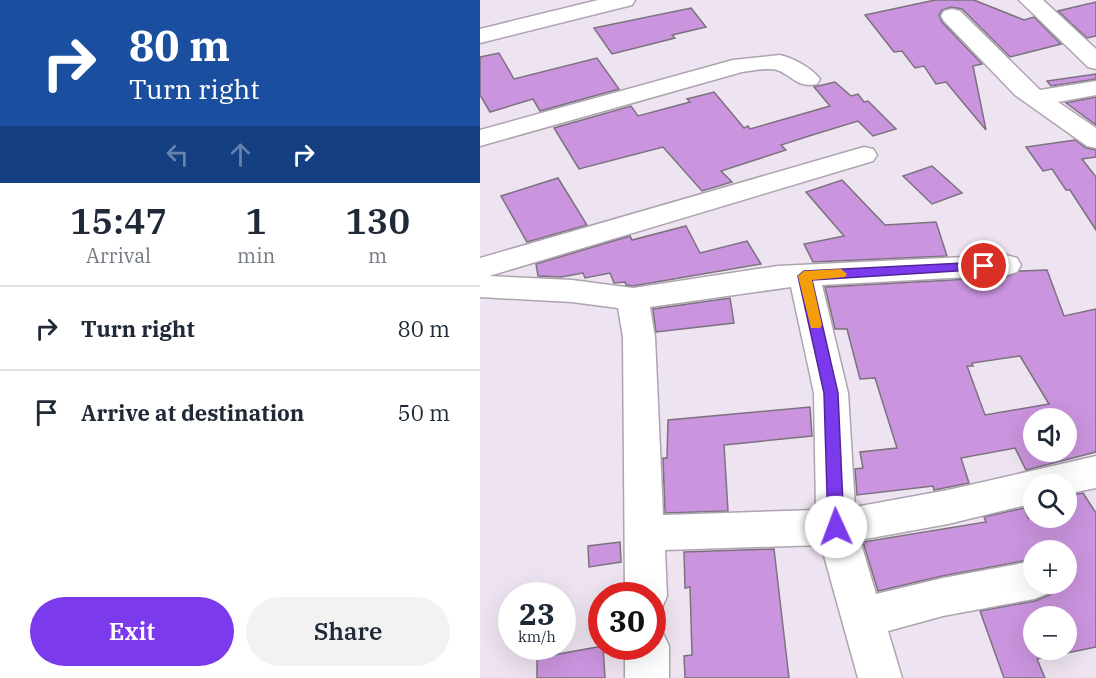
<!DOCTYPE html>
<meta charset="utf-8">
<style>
:root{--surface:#fff;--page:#f2f2f3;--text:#1f2937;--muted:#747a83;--line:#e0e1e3;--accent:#7c3aed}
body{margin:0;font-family:"IBM Plex Serif",serif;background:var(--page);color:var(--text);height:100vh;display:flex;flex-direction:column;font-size:22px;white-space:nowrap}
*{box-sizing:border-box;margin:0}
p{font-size:20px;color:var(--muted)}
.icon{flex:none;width:33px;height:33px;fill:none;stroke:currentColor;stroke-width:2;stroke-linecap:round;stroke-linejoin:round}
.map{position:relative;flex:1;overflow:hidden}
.sheet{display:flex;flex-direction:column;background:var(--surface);width:480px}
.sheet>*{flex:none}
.guide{background:#1a4fa0;color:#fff;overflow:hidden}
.fabs{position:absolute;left:543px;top:408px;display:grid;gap:12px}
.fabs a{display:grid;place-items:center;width:54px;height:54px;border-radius:50%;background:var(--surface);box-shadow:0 6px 24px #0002;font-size:30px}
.speed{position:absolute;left:18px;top:582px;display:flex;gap:12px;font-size:30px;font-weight:700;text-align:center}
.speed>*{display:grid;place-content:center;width:78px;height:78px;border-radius:50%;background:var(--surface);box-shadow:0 6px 24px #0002;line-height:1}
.speed small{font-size:15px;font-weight:400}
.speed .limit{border:9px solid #d22;background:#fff;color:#111}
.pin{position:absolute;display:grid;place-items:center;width:51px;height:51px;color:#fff;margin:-26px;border:3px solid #fff;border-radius:50%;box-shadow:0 2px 6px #0007}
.me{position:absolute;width:66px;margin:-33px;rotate:358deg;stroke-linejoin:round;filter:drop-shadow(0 0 4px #0008)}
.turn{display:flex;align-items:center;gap:21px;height:126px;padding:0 30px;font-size:27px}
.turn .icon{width:78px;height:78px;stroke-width:2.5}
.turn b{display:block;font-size:42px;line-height:51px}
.lanes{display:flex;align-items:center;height:57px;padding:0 30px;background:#0003;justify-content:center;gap:30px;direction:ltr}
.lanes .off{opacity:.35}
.eta{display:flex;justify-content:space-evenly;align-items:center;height:102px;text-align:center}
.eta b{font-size:36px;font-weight:600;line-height:42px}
.cta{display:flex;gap:12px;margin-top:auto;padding:12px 30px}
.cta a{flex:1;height:69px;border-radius:36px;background:var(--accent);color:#fff;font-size:24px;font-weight:600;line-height:69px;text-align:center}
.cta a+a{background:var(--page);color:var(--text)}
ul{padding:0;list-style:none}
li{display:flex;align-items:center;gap:18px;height:84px;padding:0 30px;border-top:2px solid var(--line)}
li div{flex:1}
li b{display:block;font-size:22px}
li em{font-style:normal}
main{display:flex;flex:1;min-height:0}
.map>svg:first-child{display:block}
</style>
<main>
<section class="sheet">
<div class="guide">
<div class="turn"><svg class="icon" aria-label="right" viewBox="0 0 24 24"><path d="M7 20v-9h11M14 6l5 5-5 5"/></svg><div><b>80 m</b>Turn right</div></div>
<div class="lanes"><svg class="icon off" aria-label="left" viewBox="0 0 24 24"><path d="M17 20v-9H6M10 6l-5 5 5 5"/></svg><svg class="icon off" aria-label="ahead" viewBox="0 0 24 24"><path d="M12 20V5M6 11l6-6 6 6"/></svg><svg class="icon" aria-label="right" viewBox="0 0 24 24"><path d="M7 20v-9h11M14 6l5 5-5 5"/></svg></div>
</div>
<div class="eta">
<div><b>15:47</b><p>Arrival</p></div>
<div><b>1</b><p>min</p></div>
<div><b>130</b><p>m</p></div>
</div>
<ul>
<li><svg class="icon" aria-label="right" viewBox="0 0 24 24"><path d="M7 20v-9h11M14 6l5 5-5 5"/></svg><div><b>Turn right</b></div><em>80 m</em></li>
<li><svg class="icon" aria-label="arrive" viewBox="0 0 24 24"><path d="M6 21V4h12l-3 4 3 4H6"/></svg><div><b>Arrive at destination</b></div><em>50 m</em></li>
</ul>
<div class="cta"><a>Exit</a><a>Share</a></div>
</section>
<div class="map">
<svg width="616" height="678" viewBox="0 0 616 678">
<rect width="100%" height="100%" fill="#eee4f1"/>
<g fill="#ca94de" stroke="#7b727e" stroke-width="1.5" fill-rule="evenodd">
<path d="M 455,0 L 494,0 L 544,20 L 554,17 L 581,44 L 530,57 L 482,9 L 471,7 L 462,10 L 459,15 L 462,22 L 502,64 L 493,66 L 506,130 L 466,82 L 456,84 L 444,66 L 435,68 L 422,51 L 414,52 L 385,15 Z"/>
<path d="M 616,2 L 616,36 L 607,38 L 578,11 Z"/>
<path d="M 211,8 L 226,27 L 192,35 L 195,38 L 132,54 L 114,28 Z"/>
<path d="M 19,53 L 34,79 L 117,58 L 139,89 L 60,111 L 53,99 L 10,112 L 0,95 L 0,57 Z"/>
<path d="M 616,74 L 616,79 L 571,86 L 567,81 Z"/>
<path d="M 355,82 L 371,96 L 378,94 L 384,102 L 388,101 L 416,129 L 393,136 L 378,121 L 329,136 L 301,145 L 306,150 L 241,171 L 252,182 L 222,191 L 183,147 L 99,169 L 74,128 L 151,106 L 158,116 L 210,102 L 207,99 L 234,92 L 264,128 L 268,126 L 270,129 L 350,106 L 334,87 Z"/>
<path d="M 616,97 L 616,125 L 586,103 Z"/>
<path d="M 595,140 L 606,148 L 616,150 L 616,157 L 602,159 L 616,177 L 616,230 L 590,190 L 586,190 L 572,169 L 563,171 L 546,147 Z"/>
<path d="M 452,166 L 482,193 L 452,204 L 423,176 Z"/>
<path d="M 78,178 L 107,225 L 47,242 L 21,196 Z"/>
<path d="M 362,180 L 405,225 L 456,222 L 467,256 L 333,262 L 324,244 L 364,236 L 326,192 Z"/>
<path d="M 206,226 L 220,253 L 267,241 L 281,264 L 153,286 L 146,285 L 145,282 L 134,283 L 130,273 L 105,278 L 103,273 L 81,277 L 58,276 L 56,264 L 150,236 L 152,240 Z"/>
<path d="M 567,270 L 584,316 L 616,309 L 616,452 L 546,470 L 535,448 L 481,458 L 489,483 L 454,490 L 453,486 L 377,495 L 375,469 L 383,468 L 380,452 L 417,448 L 395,378 L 380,379 L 367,329 L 355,329 L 345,287 L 526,277 L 540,271 ZM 540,356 L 569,404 L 505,415 L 487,366 L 493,366 L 492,363 ZM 554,418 L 586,418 L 586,452 L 554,452 Z"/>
<path d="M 250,298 L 254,323 L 176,332 L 173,309 Z"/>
<path d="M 330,407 L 332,436 L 244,445 L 248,511 L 185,513 L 183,458 L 187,458 L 188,420 Z"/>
<path d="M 603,493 L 616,513 L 616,647 L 557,659 L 565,678 L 524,678 L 500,611 L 555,601 L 570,595 L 575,584 L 586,584 L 586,550 L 554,550 L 554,559 L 462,576 L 398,591 L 383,542 L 506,522 L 504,517 L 544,508 L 548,518 L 586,518 L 586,496 ZM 554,616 L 586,616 L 586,650 L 554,650 Z"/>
<path d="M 140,542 L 141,562 L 109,567 L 108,546 Z"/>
<path d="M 294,549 L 309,678 L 205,678 L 204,656 L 212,655 L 210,587 L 205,588 L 204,552 Z"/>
<path d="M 123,646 L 125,678 L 57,678 L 57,658 Z"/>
</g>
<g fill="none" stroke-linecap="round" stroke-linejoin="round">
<defs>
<g id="minor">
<path d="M 118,0 L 155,0 L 152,5 L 0,43 L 0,29 Z"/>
<path d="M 539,0 L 563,0 L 616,49 L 616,69 L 608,67 Z"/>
<path d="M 472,9 L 480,11 L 560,90 L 616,81 L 616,95 L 578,102 L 616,128 L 616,148 L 607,146 L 535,95 L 464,21 L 461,16 L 464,11 Z"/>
<path d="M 300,55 C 313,58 332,68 340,79 L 337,84 C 318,89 312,75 297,70 C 288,67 272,71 262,72 L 0,146 L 0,130 L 253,60 Z"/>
<path d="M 384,147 L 393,149 L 397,155 L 393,161 L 9,276 L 92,280 L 153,288 L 298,266 L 526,255 L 537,258 L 541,265 L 537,272 L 526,275 L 342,285 L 368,393 L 375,507 L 468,490 L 616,456 L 616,488 L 586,494 L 586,484 L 554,484 L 554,503 L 468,524 L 380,540 L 396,594 L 463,578 L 554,561 L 554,584 L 573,584 L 569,593 L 554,599 L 463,616 L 408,631 L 422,678 L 378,678 L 341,545 L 185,550 L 187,596 L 181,610 L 172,613 L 172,596 L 145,596 L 143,337 L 138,308 L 92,302 L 0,297 L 0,258 ZM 311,287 L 334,393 L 336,510 L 183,515 L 175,337 L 170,307 Z"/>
<path d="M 172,627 L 182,631 L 189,646 L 189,678 L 145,678 L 145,646 L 172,646 Z"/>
</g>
</defs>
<use href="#minor" stroke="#ada4b0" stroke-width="3"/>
<use href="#minor" fill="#fff" fill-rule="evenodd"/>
</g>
<path fill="#7c3aed" stroke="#51269a" stroke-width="1.5" d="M 504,262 L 508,263 L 510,266 L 508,269 L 332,280 L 358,393 L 364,527 L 362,532 L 356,534 L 350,532 L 348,527 L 344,393 L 318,276 L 324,271 Z"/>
<path fill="#f59e0b" d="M 361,269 L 367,274 L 365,277 L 332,280 L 342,325 L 340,328 L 331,328 L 318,276 L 324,271 Z"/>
</svg>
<div class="fabs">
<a><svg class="icon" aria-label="sound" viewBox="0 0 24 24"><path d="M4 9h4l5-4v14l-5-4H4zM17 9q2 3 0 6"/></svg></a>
<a><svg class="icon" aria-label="search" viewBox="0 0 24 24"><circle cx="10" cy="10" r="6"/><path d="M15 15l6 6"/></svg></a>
<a>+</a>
<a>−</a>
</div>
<div class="speed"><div>23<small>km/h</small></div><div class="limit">30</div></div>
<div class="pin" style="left:504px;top:266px;background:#d93025"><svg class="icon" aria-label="arrive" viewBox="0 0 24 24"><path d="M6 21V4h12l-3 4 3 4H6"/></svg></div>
<svg class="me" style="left:356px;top:527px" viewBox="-20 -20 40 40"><circle r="19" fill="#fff"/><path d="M0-13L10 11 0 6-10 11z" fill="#7c3aed"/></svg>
</div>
</main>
